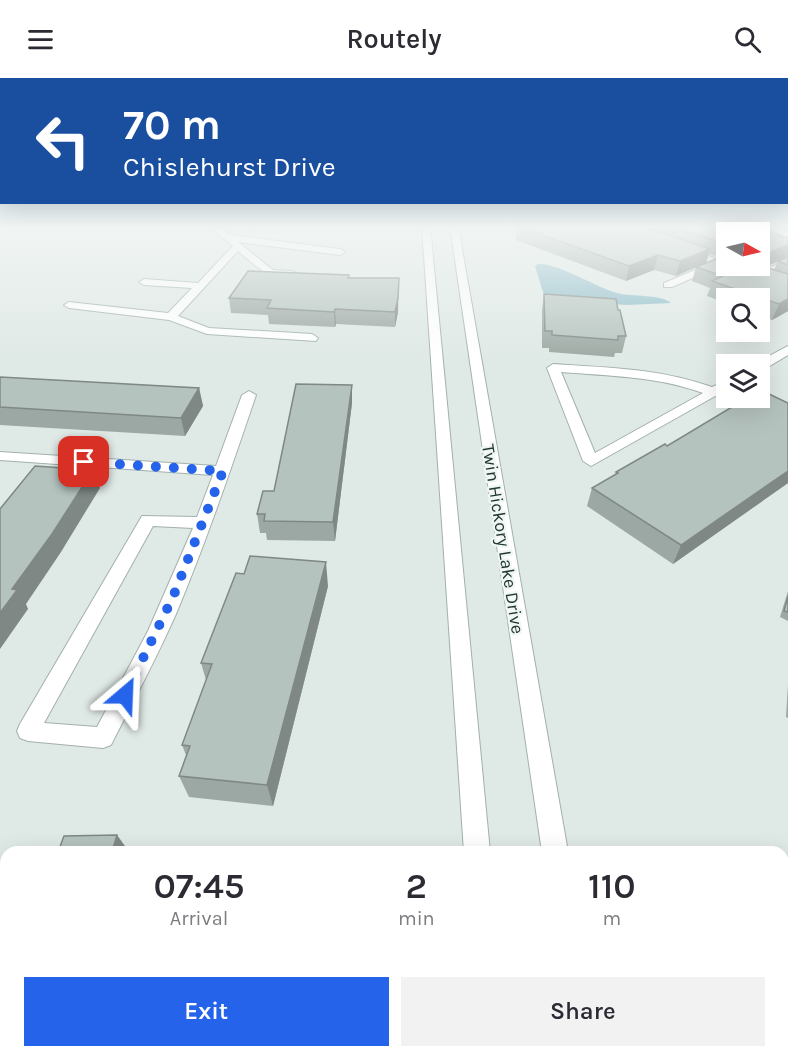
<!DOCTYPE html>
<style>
:root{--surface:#fff;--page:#f2f2f3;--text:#2b2b33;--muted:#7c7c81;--accent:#2563eb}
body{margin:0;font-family:Karla,sans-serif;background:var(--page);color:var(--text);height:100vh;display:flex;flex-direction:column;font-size:22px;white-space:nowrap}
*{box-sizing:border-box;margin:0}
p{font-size:20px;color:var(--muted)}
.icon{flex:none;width:33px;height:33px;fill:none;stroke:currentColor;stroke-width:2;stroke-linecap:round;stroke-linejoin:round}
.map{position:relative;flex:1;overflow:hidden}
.drawer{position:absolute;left:0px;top:768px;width:789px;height:212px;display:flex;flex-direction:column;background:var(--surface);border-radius:18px 18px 0 0;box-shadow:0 6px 24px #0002}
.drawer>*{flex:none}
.hud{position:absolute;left:0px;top:0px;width:789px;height:126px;box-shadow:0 6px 24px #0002;background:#1a4fa0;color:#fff;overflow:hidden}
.needle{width:39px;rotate:98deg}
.buttons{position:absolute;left:716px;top:144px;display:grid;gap:12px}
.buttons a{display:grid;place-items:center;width:54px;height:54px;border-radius:0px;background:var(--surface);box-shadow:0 6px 24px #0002;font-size:30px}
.pin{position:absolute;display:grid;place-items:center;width:51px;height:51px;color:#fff;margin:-26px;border-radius:12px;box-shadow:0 3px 9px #0006}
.me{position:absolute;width:66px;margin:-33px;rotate:26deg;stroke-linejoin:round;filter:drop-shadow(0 0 4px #0008)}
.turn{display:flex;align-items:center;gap:21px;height:126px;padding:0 24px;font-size:27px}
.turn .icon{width:78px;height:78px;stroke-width:2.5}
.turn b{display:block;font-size:42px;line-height:51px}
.eta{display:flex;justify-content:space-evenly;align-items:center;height:102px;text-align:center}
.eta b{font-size:36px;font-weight:600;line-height:42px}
.action{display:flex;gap:12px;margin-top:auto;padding:12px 24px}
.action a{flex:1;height:69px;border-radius:0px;background:var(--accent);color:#fff;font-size:24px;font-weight:600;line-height:69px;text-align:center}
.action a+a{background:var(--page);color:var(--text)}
header{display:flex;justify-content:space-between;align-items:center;height:78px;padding:0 24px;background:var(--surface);font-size:27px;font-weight:600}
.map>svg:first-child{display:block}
</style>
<header><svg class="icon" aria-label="menu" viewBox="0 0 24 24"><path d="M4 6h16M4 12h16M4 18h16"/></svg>Routely<svg class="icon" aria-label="search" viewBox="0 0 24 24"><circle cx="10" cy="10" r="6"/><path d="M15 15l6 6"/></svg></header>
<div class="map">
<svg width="788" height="979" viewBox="0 0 788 979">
<rect width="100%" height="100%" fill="#dfe9e5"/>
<path fill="#8bbbc9" d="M 538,186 C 556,184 596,209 617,215 C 631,219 662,216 671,225 L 627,227 L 570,223 L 550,219 L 543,214 L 535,188 Z"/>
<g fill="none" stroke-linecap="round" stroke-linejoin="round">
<defs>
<g id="minor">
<path d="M 208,148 L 217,148 L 230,157 L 340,171 L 345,174 L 340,177 L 238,164 L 273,192 L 292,193 L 297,196 C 277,211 253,185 238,173 L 178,238 L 209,250 L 312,256 L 318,260 L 316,263 L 207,256 L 169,242 L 69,230 L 64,227 L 69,224 L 168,235 L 192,210 L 144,207 L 139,204 L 144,201 L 198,205 L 233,168 Z"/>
<path d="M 422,148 L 430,148 L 490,774 L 464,774 Z"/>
<path d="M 450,148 L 458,148 L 568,774 L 542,774 Z"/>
<path d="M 766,148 L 776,148 L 788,154 L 788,161 Z"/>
<path d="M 682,171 L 688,171 L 726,184 L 726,188 L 731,188 L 726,190 L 720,188 L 672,209 L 664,209 L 664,205 L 712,185 L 682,175 Z"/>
<path d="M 788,181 L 788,188 L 761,200 L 752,198 Z"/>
<path d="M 788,268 L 788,277 L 763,292 L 759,293 L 759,286 L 754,286 Z"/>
<path d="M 553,286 C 610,290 658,290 712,309 L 726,303 L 726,312 L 591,388 L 583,383 L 547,290 ZM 561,294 C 610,298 656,298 703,315 L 595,375 Z"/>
<path d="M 249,313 L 256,317 C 231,391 206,464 176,536 C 156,581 133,624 111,667 L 103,670 L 28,663 L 20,660 L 17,653 L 20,646 L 142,438 L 197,439 L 213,397 L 0,382 L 0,374 L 216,388 L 242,317 ZM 153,448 L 193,450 L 148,553 L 97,649 L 44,645 Z"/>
<path d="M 477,974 L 508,974 L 509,979 L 477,979 Z"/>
<path d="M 572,974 L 603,974 L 605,979 L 573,979 Z"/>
</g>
</defs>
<use href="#minor" stroke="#a3b0ac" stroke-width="2"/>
<use href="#minor" fill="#fff" fill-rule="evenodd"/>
</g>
<g fill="#9ca8a3" fill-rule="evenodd">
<path d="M 517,148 L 760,148 L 759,151 L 788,187 L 788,233 L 772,242 L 759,237 L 759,220 L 726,220 L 726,225 L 707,218 L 710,210 L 692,203 L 696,189 L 676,198 L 654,192 L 626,203 L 516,162 ZM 726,154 L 759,154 L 759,188 L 726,188 ZM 709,176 L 720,179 L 706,185 ZM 778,183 L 774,192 L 764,189 Z"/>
<path d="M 349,200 L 399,200 L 398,234 L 395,249 L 336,246 L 335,249 L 269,246 L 268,237 L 231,235 L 229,220 Z"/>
<path d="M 544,216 L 618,232 L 626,258 L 622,275 L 615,275 L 614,279 L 549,274 L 549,270 L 542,270 L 542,232 Z"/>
<path d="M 0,299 L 199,310 L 203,328 L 185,358 L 0,347 Z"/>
<path d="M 352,325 L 335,463 L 267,462 L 266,455 L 260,455 L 257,436 L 274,413 Z"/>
<path d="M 788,325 L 788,405 L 673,486 L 587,428 L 592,410 L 615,397 L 616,394 Z"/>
<path d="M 328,508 L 273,728 L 189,719 L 179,698 L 186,677 L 182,667 L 206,602 L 201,585 Z"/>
<path d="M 788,513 L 788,543 L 780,539 Z"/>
<path d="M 788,606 L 788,640 L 786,639 Z"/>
<path d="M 728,974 L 783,974 L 788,979 L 729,979 Z"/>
</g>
<g fill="#7f8885">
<path d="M 744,148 L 760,148 L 758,154 Z"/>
<path d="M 788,167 L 788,179 L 756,193 L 759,188 L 759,184 L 761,178 Z"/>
<path d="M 710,171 L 706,185 L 676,198 L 680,183 Z"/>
<path d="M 658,177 L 654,192 L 626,203 L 629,188 Z"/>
<path d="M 398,220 L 398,234 L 395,249 L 395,234 Z"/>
<path d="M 788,221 L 788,233 L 772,242 L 779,226 Z"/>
<path d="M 335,231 L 336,246 L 335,249 L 334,234 Z"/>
<path d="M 352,307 L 352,325 L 335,463 L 333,444 Z"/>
<path d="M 199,310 L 203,328 L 185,358 L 181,340 Z"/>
<path d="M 93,392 L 100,410 L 61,474 L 26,526 L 28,531 L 0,571 L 0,535 L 12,511 Z"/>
<path d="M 788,393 L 788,405 L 673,486 L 681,467 Z"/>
<path d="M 326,484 L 328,508 L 273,728 L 267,707 Z"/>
<path d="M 117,757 L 125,768 L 123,774 L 112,774 Z"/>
<path d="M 6,945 L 6,974 L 18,974 L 16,979 L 0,979 L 0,963 Z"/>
<path d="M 159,974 L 172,974 L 171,979 L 158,979 Z"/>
<path d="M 312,974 L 317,974 L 316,979 L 312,979 Z"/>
</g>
<g fill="#b5c3be" stroke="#7f8885" stroke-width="1.5">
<path d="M 517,148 L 641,148 L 710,171 L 680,183 L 658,177 L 629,188 Z"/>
<path d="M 669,148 L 748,148 L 788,160 L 788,167 L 761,178 L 759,178 L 759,154 L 726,154 L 726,166 Z"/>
<path d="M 726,177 L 726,188 L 759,187 L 788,196 L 788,221 L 779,226 L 712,203 L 723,198 L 696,189 Z"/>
<path d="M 788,179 L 788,187 L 778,183 Z"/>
<path d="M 248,193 L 349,197 L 348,200 L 399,200 L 398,220 L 395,234 L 335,231 L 334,234 L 267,230 L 271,222 L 229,220 Z"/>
<path d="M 544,216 L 616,221 L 618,232 L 620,232 L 626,258 L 618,258 L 618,262 L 552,257 L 552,253 L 545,253 Z"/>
<path d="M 0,299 L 199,310 L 181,340 L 0,329 Z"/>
<path d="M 296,306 L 352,307 L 333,444 L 264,443 L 265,436 L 257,436 L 263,413 L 274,413 Z"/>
<path d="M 767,315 L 788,325 L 788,393 L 681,467 L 592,410 L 618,395 L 616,394 L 665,366 L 667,368 L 747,320 L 759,320 L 759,318 L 761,319 Z"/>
<path d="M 35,388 L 93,392 L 52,456 L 12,511 L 17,512 L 0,535 L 0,431 Z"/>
<path d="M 250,478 L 326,484 L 267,707 L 179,698 L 190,668 L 182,667 L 212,586 L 201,585 L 236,495 L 244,496 Z"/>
<path d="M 788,518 L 788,534 L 784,533 Z"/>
<path d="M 117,757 L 112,774 L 58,774 L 64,758 Z"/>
<path d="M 175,770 L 240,770 L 239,774 L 174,774 Z"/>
<path d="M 0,852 L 6,852 L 6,945 L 0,963 Z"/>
<path d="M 783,909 L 788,909 L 788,979 L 743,979 L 741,974 L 783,974 Z"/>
<path d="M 54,974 L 159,974 L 158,979 L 52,979 Z"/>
<path d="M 207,974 L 312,974 L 312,979 L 206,979 Z"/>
</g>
<linearGradient id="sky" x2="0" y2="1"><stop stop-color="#83b7dc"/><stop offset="0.52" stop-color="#f1f5f3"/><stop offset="1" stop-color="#f1f5f3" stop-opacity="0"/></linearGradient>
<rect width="788" height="285" fill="url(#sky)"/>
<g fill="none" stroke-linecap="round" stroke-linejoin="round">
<path stroke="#2563eb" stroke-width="10" stroke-dasharray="0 18" d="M 84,384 L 223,393 L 173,519 L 125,617"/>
</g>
<g text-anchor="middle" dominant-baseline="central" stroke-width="4.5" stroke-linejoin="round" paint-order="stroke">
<g font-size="18" fill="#223733" stroke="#eff6f3">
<text transform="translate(503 461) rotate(81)">Twin Hickory Lake Drive</text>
</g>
</g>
</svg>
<div class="buttons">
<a><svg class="needle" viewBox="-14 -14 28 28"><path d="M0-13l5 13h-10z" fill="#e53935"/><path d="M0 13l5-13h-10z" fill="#7c7c81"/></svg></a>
<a><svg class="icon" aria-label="search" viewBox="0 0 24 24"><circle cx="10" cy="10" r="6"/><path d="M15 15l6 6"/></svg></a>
<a><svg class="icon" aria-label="layers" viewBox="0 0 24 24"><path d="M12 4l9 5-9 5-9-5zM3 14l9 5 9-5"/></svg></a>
</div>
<div class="pin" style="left:84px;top:384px;background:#d93025"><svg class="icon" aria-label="arrive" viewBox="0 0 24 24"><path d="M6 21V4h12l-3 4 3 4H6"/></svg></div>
<svg class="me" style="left:125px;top:617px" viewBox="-20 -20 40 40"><path d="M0-17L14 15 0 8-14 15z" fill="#2563eb" stroke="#fff" stroke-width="4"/></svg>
<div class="hud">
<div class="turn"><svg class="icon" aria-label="left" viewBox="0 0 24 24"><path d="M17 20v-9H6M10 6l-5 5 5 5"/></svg><div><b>70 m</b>Chislehurst Drive</div></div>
</div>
<section class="drawer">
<div class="eta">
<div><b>07:45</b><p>Arrival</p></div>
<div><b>2</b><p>min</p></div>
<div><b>110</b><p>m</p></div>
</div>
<div class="action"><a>Exit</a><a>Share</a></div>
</section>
</div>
